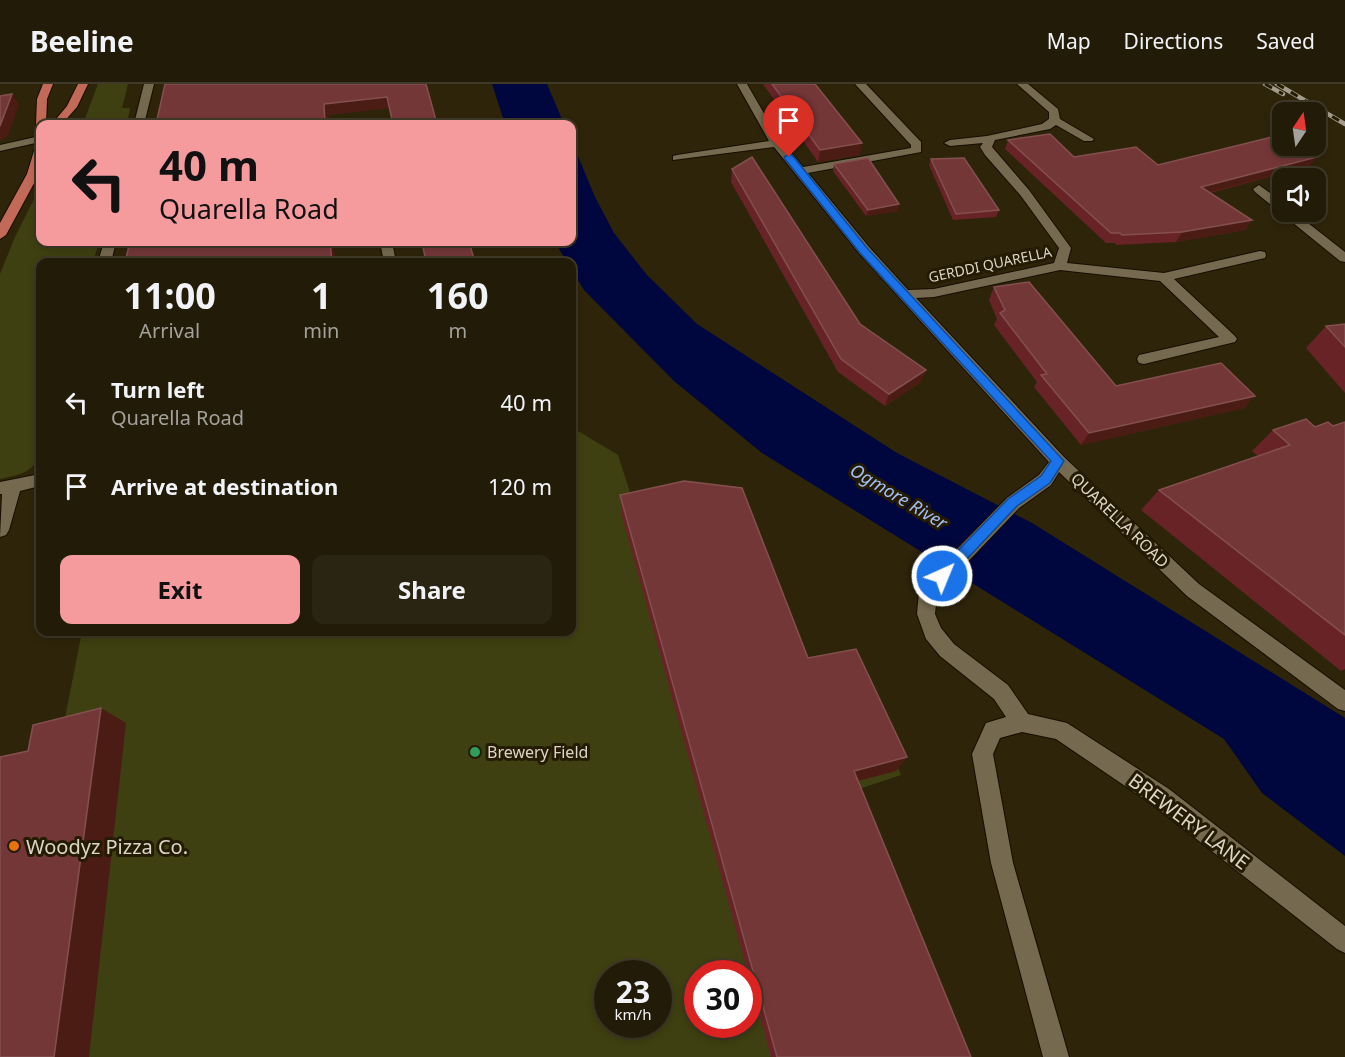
<!DOCTYPE html>
<style>
:root{--surface:#221b08;--page:#2a2412;--text:#f1f3f6;--muted:#a2a19c;--line:#3f3929;--accent:#f59b9e}
body{margin:0;font-family:"Noto Sans",sans-serif;background:var(--page);color:var(--text);height:100vh;display:flex;flex-direction:column;font-size:22px;white-space:nowrap}
*{box-sizing:border-box;margin:0}
p{font-size:20px;color:var(--muted)}
.icon{flex:none;width:33px;height:33px;fill:none;stroke:currentColor;stroke-width:2;stroke-linecap:round;stroke-linejoin:round}
.map{position:relative;flex:1;overflow:hidden}
.side{position:absolute;left:36px;top:174px;width:540px;height:378px;display:flex;flex-direction:column;background:var(--surface);border-radius:12px;box-shadow:0 3px 9px #0003,0 0 0 2px var(--line)}
.side>*{flex:none}
.hud{position:absolute;left:36px;top:36px;width:540px;height:126px;border-radius:12px;box-shadow:0 3px 9px #0003,0 0 0 2px var(--line);background:#f59b9e;color:#111;overflow:hidden}
.needle{width:39px;rotate:13deg}
.tools{position:absolute;left:1272px;top:18px;display:grid;gap:12px}
.tools a{display:grid;place-items:center;width:54px;height:54px;border-radius:12px;background:var(--surface);box-shadow:0 3px 9px #0003,0 0 0 2px var(--line);font-size:30px}
.speed{position:absolute;left:594px;top:876px;display:flex;gap:12px;font-size:30px;font-weight:700;text-align:center}
.speed>*{display:grid;place-content:center;width:78px;height:78px;border-radius:50%;background:var(--surface);box-shadow:0 3px 9px #0003,0 0 0 2px var(--line);line-height:1}
.speed small{font-size:15px;font-weight:400}
.speed .limit{border:9px solid #d22;background:#fff;color:#111}
.pin{position:absolute;display:grid;place-items:center;width:51px;height:51px;color:#fff;margin:-62px -26px;border-radius:50% 50% 50% 0;rotate:-45deg;box-shadow:0 0 6px #0007}
.pin .icon{rotate:45deg}
.me{position:absolute;width:66px;margin:-33px;rotate:44deg;stroke-linejoin:round;filter:drop-shadow(0 0 4px #0008)}
.turn{display:flex;align-items:center;gap:21px;height:126px;padding:0 24px;font-size:27px}
.turn .icon{width:78px;height:78px;stroke-width:2.5}
.turn b{display:block;font-size:42px;line-height:51px}
.eta{display:flex;justify-content:space-evenly;align-items:center;height:102px;text-align:center}
.eta b{font-size:36px;font-weight:700;line-height:42px}
.primary-button{display:flex;gap:12px;margin-top:auto;padding:12px 24px}
.primary-button a{flex:1;height:69px;border-radius:12px;background:var(--accent);color:#111;font-size:24px;font-weight:700;line-height:69px;text-align:center}
.primary-button a+a{background:var(--page);color:var(--text)}
ul{padding:0;list-style:none}
li{display:flex;align-items:center;gap:18px;height:84px;padding:0 24px}
li div{flex:1}
li b{display:block;font-size:22px}
li em{font-style:normal}
header{display:flex;align-items:center;gap:36px;box-sizing:border-box;height:84px;padding:0 30px;background:var(--surface);border-bottom:2px solid var(--line)}
header strong{font-size:28px}
nav{display:flex;gap:33px;margin-inline-start:auto;font-size:21px}
.map>svg:first-child{display:block}
</style>
<header>
<strong>Beeline</strong>
<nav><a>Map</a><a>Directions</a><a>Saved</a></nav>
</header>
<div class="map">
<svg width="1345" height="973" viewBox="0 0 1345 973">
<rect width="100%" height="100%" fill="#2e240a"/>
<g fill="#3e4011" fill-rule="evenodd">
<path d="M 98,0 L 128,0 L 122,24 L 130,24 L 127,40 L 83,40 Z"/>
<path d="M 40,103 L 40,158 L 99,158 L 93,178 L 40,178 L 40,370 C 33,389 19,391 0,395 L 0,190 L 15,153 Z"/>
<path d="M 572,347 L 578,347 L 618,371 L 635,424 L 805,583 L 853,576 L 901,691 L 856,706 L 959,973 L 0,973 L 0,961 L 82,548 L 572,548 ZM 608,890 L 658,890 L 658,940 L 608,940 ZM 698,890 L 748,890 L 748,940 L 698,940 Z"/>
</g>
<g fill="#00063e">
<path d="M 492,0 L 547,0 L 564,40 L 505,40 Z"/>
<path d="M 572,58 L 595,113 L 614,149 L 647,191 L 697,240 L 897,369 L 1032,439 L 1345,634 L 1345,772 L 1262,709 L 1224,655 L 762,369 L 674,297 L 584,206 L 572,186 L 572,178 L 567,178 L 555,158 L 572,158 Z"/>
</g>
<g fill="none" stroke-linecap="round" stroke-linejoin="round">
<defs>
<g id="minor">
<path d="M 144,0 L 154,0 L 144,40 L 134,40 Z"/>
<path d="M 737,0 L 747,0 L 777,52 L 803,83 L 911,64 L 911,61 L 855,0 L 866,0 L 921,58 L 921,68 L 808,89 L 869,163 L 908,206 L 934,205 L 1054,179 L 1059,164 L 1021,112 L 985,71 L 980,63 L 983,59 L 950,62 L 944,59 L 950,56 L 987,52 L 1042,40 L 1049,35 L 1049,28 L 1017,0 L 1028,0 L 1058,25 L 1060,35 L 1094,55 L 1092,57 L 1084,57 L 1056,41 L 1050,45 L 995,56 L 992,63 L 1029,106 L 1071,164 L 1067,179 L 1164,189 L 1260,167 L 1265,168 L 1266,171 L 1265,174 L 1174,195 L 1235,252 L 1237,255 L 1235,258 L 1144,280 L 1139,279 L 1137,275 L 1139,271 L 1219,253 L 1160,197 L 1060,186 L 934,213 L 916,214 L 1064,373 L 1199,500 L 1345,606 L 1345,627 L 1338,625 L 1187,512 L 1059,388 L 1051,401 L 1019,424 L 937,510 L 935,530 L 941,544 L 954,560 L 1008,601 L 1028,630 L 1067,639 L 1169,705 L 1345,842 L 1345,869 L 1337,865 L 1153,721 L 1056,655 L 1022,648 L 1000,654 L 993,670 L 1013,779 L 1069,973 L 1043,973 L 991,779 L 972,670 L 986,639 L 1006,633 L 994,615 L 940,572 L 926,555 L 917,530 L 919,507 L 922,501 L 1007,414 L 1039,391 L 1049,378 L 859,169 L 774,63 L 673,76 L 673,72 L 677,71 L 769,57 Z"/>
<path d="M 40,52 L 40,58 L 0,67 L 0,61 Z"/>
<path d="M 1259,101 L 1282,118 L 1282,128 L 1294,128 L 1345,168 L 1345,178 L 1340,177 L 1255,108 L 1253,105 Z"/>
<path d="M 104,158 L 116,158 L 111,178 L 98,178 Z"/>
<path d="M 380,158 L 392,158 L 396,178 L 384,178 Z"/>
<path d="M 40,390 L 40,402 L 20,407 L 9,446 L 6,451 L 0,453 L 2,410 L 0,410 L 0,398 Z"/>
</g>
<g id="major">
<path d="M 43,0 L 53,0 L 47,15 L 46,40 L 40,40 L 40,43 L 36,40 L 37,15 Z"/>
<path d="M 78,0 L 88,0 L 77,23 L 62,40 L 52,40 L 67,22 Z"/>
<path d="M 40,64 L 39,90 L 6,151 L 0,155 L 0,139 L 27,90 L 34,67 Z"/>
</g>
</defs>
<use href="#minor" stroke="#160d00" stroke-width="2"/>
<use href="#major" stroke="#160d00" stroke-width="2"/>
<use href="#minor" fill="#756a4f" fill-rule="evenodd"/>
<use href="#major" fill="#c26a58" fill-rule="evenodd"/>
<defs>
<g id="rail">
<path d="M 1265,0 L 1283,10"/>
<path d="M 1277,0 L 1345,40"/>
</g>
</defs>
<use href="#rail" stroke="#a49d8b" stroke-width="4.5"/>
<use href="#rail" stroke="#241b02" stroke-width="3" stroke-dasharray="8" stroke-linecap="butt"/>
</g>
<g fill="#682327">
<path d="M 763,0 L 815,0 L 860,71 L 818,78 Z"/>
<path d="M 1008,56 L 1074,73 L 1158,81 L 1310,82 L 1210,109 L 1252,136 L 1245,146 L 1176,158 L 1116,161 L 1115,159 L 1106,159 L 1005,65 Z"/>
<path d="M 931,75 L 999,126 L 996,133 L 953,136 L 929,81 Z"/>
<path d="M 834,80 L 899,120 L 898,127 L 866,132 L 833,87 Z"/>
<path d="M 732,85 L 860,240 L 926,286 L 921,298 L 885,322 L 838,288 L 731,98 Z"/>
<path d="M 994,203 L 1116,302 L 1244,324 L 1081,361 L 1034,303 L 1037,298 L 994,241 L 997,235 L 989,216 Z"/>
<path d="M 1345,240 L 1345,309 L 1306,264 L 1326,242 Z"/>
<path d="M 1345,338 L 1345,585 L 1341,587 L 1141,426 L 1159,406 L 1258,372 L 1252,367 L 1273,346 L 1333,342 Z"/>
<path d="M 620,411 L 808,574 L 907,673 L 896,687 L 858,697 L 971,973 L 771,973 L 622,432 Z"/>
</g>
<g fill="#4b1c14">
<path d="M 12,10 L 19,20 L 8,52 L 0,57 L 0,42 Z"/>
<path d="M 387,13 L 391,24 L 329,31 L 329,40 L 325,40 L 324,20 Z"/>
<path d="M 862,59 L 860,71 L 818,78 L 820,66 Z"/>
<path d="M 1317,73 L 1310,82 L 1195,112 L 1201,103 Z"/>
<path d="M 899,120 L 898,127 L 866,132 L 868,126 Z"/>
<path d="M 1252,136 L 1245,146 L 1176,158 L 1182,148 Z"/>
<path d="M 330,158 L 333,158 L 336,178 L 332,178 Z"/>
<path d="M 926,286 L 921,298 L 885,322 L 889,310 Z"/>
<path d="M 1255,312 L 1244,324 L 1081,361 L 1089,349 Z"/>
<path d="M 101,624 L 126,639 L 89,973 L 54,973 Z"/>
<path d="M 907,673 L 896,687 L 846,700 L 854,687 Z"/>
</g>
<g fill="#743738" stroke="#84504f" stroke-width="1.5">
<path d="M 165,0 L 426,0 L 437,40 L 393,40 L 387,13 L 324,20 L 325,40 L 156,40 Z"/>
<path d="M 772,0 L 815,0 L 862,59 L 820,66 Z"/>
<path d="M 12,10 L 0,42 L 0,12 Z"/>
<path d="M 1050,50 L 1074,73 L 1136,63 L 1158,81 L 1280,51 L 1282,52 L 1282,62 L 1298,62 L 1317,73 L 1201,103 L 1252,136 L 1182,148 L 1122,151 L 1120,149 L 1111,149 L 1008,56 Z"/>
<path d="M 752,73 L 860,240 L 926,286 L 889,310 L 841,275 L 732,85 Z"/>
<path d="M 868,74 L 899,120 L 868,126 L 834,80 Z"/>
<path d="M 964,74 L 999,126 L 956,130 L 931,75 Z"/>
<path d="M 130,158 L 330,158 L 332,178 L 125,178 Z"/>
<path d="M 422,158 L 469,158 L 475,178 L 426,178 Z"/>
<path d="M 1029,198 L 1116,302 L 1221,279 L 1255,312 L 1089,349 L 1041,291 L 1047,290 L 1000,229 L 1005,226 L 994,203 Z"/>
<path d="M 1345,240 L 1345,263 L 1326,242 Z"/>
<path d="M 1306,335 L 1315,343 L 1328,338 L 1333,342 L 1345,338 L 1345,551 L 1159,406 L 1290,361 L 1273,346 Z"/>
<path d="M 684,397 L 742,404 L 808,574 L 856,565 L 907,673 L 854,687 L 971,973 L 777,973 L 620,411 Z"/>
<path d="M 101,624 L 54,973 L 0,973 L 0,673 L 28,667 L 33,641 Z"/>
</g>
<path fill="#1a73e8" stroke="#114b97" stroke-width="1.5" d="M 789,70 L 792,71 L 867,164 L 1064,377 L 1050,399 L 1017,422 L 947,496 L 937,496 L 935,492 L 937,488 L 1008,415 L 1041,392 L 1051,377 L 860,169 L 785,75 L 784,73 Z"/>
<circle fill="#2e9e5b" stroke="#241b02" stroke-width="2" cx="475" cy="668" r="6"/>
<circle fill="#e8710a" stroke="#241b02" stroke-width="2" cx="14" cy="762" r="6"/>
<g text-anchor="middle" dominant-baseline="central" stroke-width="6" stroke-linejoin="round" paint-order="stroke">
<g font-size="14" fill="#dcd6c7" stroke="#241b02">
<text transform="translate(990 180) rotate(-12)">GERDDI QUARELLA</text>
</g>
<g font-size="16" fill="#dcd6c7" stroke="#241b02">
<text transform="translate(1120 436) rotate(44)">QUARELLA ROAD</text>
</g>
<g font-size="16" fill="#dcd6c7" stroke="#241b02" text-anchor="start">
<text x="487" y="668">Brewery Field</text>
</g>
<g font-size="18" font-style="italic" fill="#a4bff4" stroke="#241b02">
<text transform="translate(899 412) rotate(31)">Ogmore River</text>
</g>
<g font-size="20" fill="#dcd6c7" stroke="#241b02">
<text transform="translate(1189 737) rotate(37)">BREWERY LANE</text>
</g>
<g font-size="20" fill="#dcd6c7" stroke="#241b02" text-anchor="start">
<text x="26" y="762">Woodyz Pizza Co.</text>
</g>
</g>
</svg>
<div class="tools">
<a><svg class="needle" viewBox="-14 -14 28 28"><path d="M0-13l5 13h-10z" fill="#e53935"/><path d="M0 13l5-13h-10z" fill="#a2a19c"/></svg></a>
<a><svg class="icon" aria-label="sound" viewBox="0 0 24 24"><path d="M4 9h4l5-4v14l-5-4H4zM17 9q2 3 0 6"/></svg></a>
</div>
<div class="speed"><div>23<small>km/h</small></div><div class="limit">30</div></div>
<div class="pin" style="left:789px;top:73px;background:#d93025"><svg class="icon" aria-label="arrive" viewBox="0 0 24 24"><path d="M6 21V4h12l-3 4 3 4H6"/></svg></div>
<svg class="me" style="left:942px;top:492px" viewBox="-20 -20 40 40"><circle r="17" fill="#1a73e8" stroke="#fff" stroke-width="3"/><path d="M0-11L8 9 0 5-8 9z" fill="#fff"/></svg>
<div class="hud">
<div class="turn"><svg class="icon" aria-label="left" viewBox="0 0 24 24"><path d="M17 20v-9H6M10 6l-5 5 5 5"/></svg><div><b>40 m</b>Quarella Road</div></div>
</div>
<section class="side">
<div class="eta">
<div><b>11:00</b><p>Arrival</p></div>
<div><b>1</b><p>min</p></div>
<div><b>160</b><p>m</p></div>
</div>
<ul>
<li><svg class="icon" aria-label="left" viewBox="0 0 24 24"><path d="M17 20v-9H6M10 6l-5 5 5 5"/></svg><div><b>Turn left</b><p>Quarella Road</p></div><em>40 m</em></li>
<li><svg class="icon" aria-label="arrive" viewBox="0 0 24 24"><path d="M6 21V4h12l-3 4 3 4H6"/></svg><div><b>Arrive at destination</b></div><em>120 m</em></li>
</ul>
<div class="primary-button"><a>Exit</a><a>Share</a></div>
</section>
</div>
